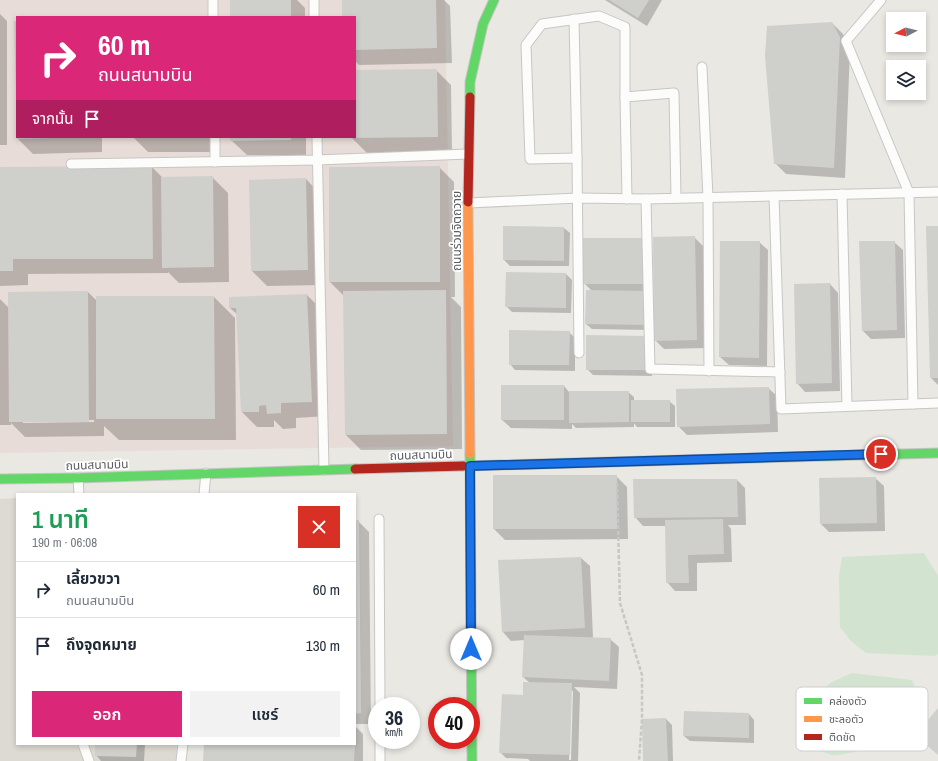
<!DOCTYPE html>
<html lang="th">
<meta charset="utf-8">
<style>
:root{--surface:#fff;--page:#f2f2f3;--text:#1f2937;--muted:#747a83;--line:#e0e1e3;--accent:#db2777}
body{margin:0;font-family:"Archivo Narrow","Noto Sans Thai",sans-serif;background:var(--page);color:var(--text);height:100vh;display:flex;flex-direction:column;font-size:15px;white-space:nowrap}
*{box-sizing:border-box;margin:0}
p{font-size:13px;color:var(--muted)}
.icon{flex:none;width:22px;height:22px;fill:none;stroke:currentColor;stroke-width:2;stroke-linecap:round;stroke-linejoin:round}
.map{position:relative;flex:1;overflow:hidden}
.drawer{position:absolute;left:16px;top:493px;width:340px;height:252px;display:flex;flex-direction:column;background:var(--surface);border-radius:0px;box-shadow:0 2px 6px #0003}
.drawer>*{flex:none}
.guide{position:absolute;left:16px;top:16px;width:340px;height:122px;border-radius:0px;box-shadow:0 2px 6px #0003;background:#db2777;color:#fff;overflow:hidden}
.needle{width:26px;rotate:263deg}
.fabs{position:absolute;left:886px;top:12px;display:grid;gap:8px}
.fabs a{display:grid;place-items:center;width:40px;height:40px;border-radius:0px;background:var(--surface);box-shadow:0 2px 6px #0003;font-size:20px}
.speed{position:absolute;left:368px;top:697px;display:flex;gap:8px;font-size:20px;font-weight:700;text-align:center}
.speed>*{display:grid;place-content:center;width:52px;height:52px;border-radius:50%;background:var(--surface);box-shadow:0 2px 6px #0003;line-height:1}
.speed small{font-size:10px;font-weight:400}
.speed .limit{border:6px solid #d22;background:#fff;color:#111}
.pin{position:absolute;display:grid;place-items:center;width:34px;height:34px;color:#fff;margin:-17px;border:2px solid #fff;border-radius:50%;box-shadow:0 1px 4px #0007}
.me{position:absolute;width:44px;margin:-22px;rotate:0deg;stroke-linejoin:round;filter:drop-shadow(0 0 3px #0008)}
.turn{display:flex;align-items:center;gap:14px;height:84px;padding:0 16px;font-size:18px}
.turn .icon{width:52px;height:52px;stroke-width:2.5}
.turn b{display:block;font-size:28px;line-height:34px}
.then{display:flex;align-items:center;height:38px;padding:0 16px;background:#0003;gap:8px;font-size:15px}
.round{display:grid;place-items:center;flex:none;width:42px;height:42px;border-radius:0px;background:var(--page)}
.head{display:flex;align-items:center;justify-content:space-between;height:68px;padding:0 16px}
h1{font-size:24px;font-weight:600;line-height:30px;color:#1e9e55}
.button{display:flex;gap:8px;margin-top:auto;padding:8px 16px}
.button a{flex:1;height:46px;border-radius:0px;background:var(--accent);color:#fff;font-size:16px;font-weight:600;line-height:46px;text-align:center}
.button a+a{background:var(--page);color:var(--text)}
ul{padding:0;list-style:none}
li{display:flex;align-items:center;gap:12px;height:56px;padding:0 16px;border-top:1px solid var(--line)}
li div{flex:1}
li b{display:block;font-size:15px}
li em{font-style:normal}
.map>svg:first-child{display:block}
</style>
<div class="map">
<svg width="938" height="761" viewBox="0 0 938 761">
<rect width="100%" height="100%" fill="#e9e8e3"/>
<path fill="#dcdad3" d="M 17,498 L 17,744 L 177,744 L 176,761 L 0,761 L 0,499 Z"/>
<path fill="#e8dcd8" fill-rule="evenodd" d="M 0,0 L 445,0 L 453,446 L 0,453 ZM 17,17 L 355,17 L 355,137 L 17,137 Z"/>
<g fill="#d2e4d0">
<path d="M 924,553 L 938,576 L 938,654 L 934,656 L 866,653 L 851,641 L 840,627 L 839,575 L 842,557 Z"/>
<path d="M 852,673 L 912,680 L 917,692 C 911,704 888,740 876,746 C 867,750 842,755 833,755 C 826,754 818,749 812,747 L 806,732 L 805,720 L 816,694 L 832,682 Z"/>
</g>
<g fill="#0003" fill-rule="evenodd">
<path d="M 231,0 L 297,0 L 305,8 L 305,17 L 231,17 Z"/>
<path d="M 343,0 L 444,0 L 450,6 L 452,63 L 359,65 L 355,61 L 355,17 L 343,17 Z"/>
<path d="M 605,0 L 662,0 L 647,26 Z"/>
<path d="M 0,14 L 7,21 L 7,145 L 0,145 Z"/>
<path d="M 832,23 L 843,34 L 850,49 L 845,178 L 786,174 L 775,163 Z"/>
<path d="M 436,70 L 451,85 L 452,152 L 367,153 L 352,138 L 355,137 L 355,71 Z"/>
<path d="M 18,137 L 102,137 L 102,152 L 33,154 L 18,139 Z"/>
<path d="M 133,137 L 211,137 L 211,152 L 148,152 Z"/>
<path d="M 231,137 L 306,137 L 306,155 L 247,155 L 231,140 Z"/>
<path d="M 152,167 L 163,178 L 212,177 L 228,193 L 229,282 L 179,283 L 168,272 L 168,273 L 28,274 L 28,285 L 0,286 L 0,168 Z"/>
<path d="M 439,167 L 454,182 L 455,297 L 451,297 L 461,307 L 462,449 L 361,450 L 346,435 L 344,296 L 330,282 Z"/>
<path d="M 306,179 L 321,195 L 323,285 L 267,286 L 252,271 Z"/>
<path d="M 938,227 L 938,385 L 931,378 Z"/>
<path d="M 564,228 L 570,233 L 569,266 L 510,266 L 504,260 Z"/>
<path d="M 694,237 L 703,246 L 705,348 L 664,349 L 655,340 Z"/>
<path d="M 643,239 L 651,330 L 592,329 L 586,324 L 592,291 L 584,283 Z"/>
<path d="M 759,242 L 768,250 L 767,366 L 729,365 L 720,357 Z"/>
<path d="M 894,242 L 903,250 L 905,338 L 871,339 L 863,331 Z"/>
<path d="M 566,274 L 572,280 L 571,313 L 512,312 L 506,306 Z"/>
<path d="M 830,284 L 838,293 L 840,391 L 805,392 L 797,383 Z"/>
<path d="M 88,292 L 97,301 L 214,297 L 235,318 L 236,440 L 119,440 L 104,426 L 104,436 L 25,437 L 11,423 L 11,425 L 0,425 L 0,299 L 9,308 L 9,293 ZM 94,420 L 94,422 L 23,423 L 23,421 Z"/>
<path d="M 307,295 L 322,310 L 327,416 L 296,418 L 296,428 L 283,429 L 274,420 L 274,427 L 257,427 L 242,412 L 238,315 L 230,308 Z"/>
<path d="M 569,332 L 575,338 L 575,371 L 515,370 L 510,364 Z"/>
<path d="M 653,343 L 652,376 L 593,375 L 587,369 Z"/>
<path d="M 564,386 L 569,392 L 628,392 L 634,397 L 634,401 L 669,401 L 675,406 L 675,427 L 637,427 L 634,423 L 634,427 L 576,428 L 572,424 L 572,429 L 511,428 L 502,420 Z"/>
<path d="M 768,388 L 777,396 L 778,432 L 687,435 L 678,426 Z"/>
<path d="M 616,476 L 627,487 L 628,539 L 505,540 L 494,529 Z"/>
<path d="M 875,478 L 884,486 L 885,531 L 829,532 L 821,524 Z"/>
<path d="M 737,480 L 745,488 L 746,525 L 728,525 L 731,529 L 732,562 L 697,563 L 697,591 L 675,591 L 667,582 L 666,526 L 643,526 L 635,517 Z"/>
<path d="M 355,521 L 358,521 L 369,532 L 371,724 L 355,724 Z"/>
<path d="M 581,558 L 590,566 L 593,638 L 610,639 L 619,647 L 617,689 L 574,687 L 580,693 L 578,761 L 530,761 L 528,759 L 506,758 L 500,752 L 530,683 L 523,677 L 525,640 L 511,641 L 503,632 L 499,561 ZM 571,691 L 573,691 L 571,760 L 569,760 Z"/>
<path d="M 749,714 L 754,720 L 754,743 L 690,741 L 684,736 Z"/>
<path d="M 666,719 L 672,725 L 673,761 L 644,761 Z"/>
<path d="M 355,726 L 363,734 L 363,761 L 204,761 L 205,744 L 355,744 Z"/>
<path d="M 96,744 L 145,744 L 144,761 L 101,761 L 96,755 Z"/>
</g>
<g fill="#cfcfcc">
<rect x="230" y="0" width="61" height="17"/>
<path d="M 342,0 L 436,0 L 437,48 L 355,50 L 355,17 L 342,17 Z"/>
<path d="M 609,0 L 649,0 L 638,18 Z"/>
<path d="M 14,21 L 17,21 L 17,96 L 16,96 Z"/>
<path d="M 832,22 L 840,37 L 834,168 L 774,164 L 765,56 L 767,26 Z"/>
<path d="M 437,69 L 438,137 L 355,138 L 355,70 Z"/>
<path d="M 17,137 L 51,137 L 51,138 L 17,139 Z"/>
<path d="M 230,137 L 291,137 L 291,140 L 230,141 Z"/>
<path d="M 152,166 L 153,259 L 13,259 L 13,271 L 0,271 L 0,167 Z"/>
<path d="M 440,166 L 440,282 L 329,282 L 329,167 Z"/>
<path d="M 213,176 L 214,267 L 162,268 L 161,177 Z"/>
<path d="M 306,178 L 308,270 L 251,271 L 249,180 Z"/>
<path d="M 503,226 L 564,227 L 564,261 L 503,260 Z"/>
<path d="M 926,226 L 938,226 L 938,378 L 930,378 Z"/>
<path d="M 695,236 L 697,340 L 654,341 L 653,237 Z"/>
<rect x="583" y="238" width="60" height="46"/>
<path d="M 720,241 L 760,241 L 759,358 L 719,357 Z"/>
<path d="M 859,241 L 895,241 L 897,330 L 862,331 Z"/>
<path d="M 506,272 L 566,273 L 566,308 L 505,307 Z"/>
<path d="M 830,283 L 832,383 L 796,384 L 794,284 Z"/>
<path d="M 446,290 L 447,434 L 345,435 L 343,291 Z"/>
<path d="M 586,290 L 647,291 L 646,325 L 585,324 Z"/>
<path d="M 88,291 L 89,422 L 9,422 L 8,292 Z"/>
<path d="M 307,294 L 312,402 L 281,403 L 281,413 L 267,414 L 266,405 L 259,406 L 259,412 L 241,412 L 236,308 L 229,308 L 229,297 Z"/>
<path d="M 96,296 L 214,296 L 215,419 L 96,419 Z"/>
<path d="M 509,330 L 570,331 L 569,365 L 509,365 Z"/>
<path d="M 586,335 L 647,336 L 647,370 L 586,370 Z"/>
<rect x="501" y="385" width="63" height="35"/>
<path d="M 769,387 L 770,424 L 677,427 L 676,389 Z"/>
<path d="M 569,391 L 629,391 L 629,422 L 569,423 Z"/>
<rect x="631" y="400" width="39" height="22"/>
<rect x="493" y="475" width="124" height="54"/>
<path d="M 876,477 L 877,523 L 820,524 L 819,478 Z"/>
<path d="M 633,479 L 737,479 L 738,517 L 634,518 Z"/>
<path d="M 723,519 L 724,554 L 688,555 L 689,583 L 666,583 L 665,520 Z"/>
<path d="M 355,520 L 359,520 L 361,713 L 355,714 Z"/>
<path d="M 581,557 L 585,628 L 502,632 L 498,560 Z"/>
<path d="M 524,635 L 611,638 L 609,681 L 522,677 Z"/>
<path d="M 523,682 L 572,683 L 570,755 L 499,753 L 502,694 L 523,695 Z"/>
<path d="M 938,708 L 938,755 L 915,735 Z"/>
<path d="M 684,711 L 749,713 L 749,738 L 683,736 Z"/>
<path d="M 666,718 L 668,761 L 643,761 L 642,719 Z"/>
<path d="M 95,744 L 137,744 L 136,757 L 95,756 Z"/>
<path d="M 204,744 L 355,744 L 354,761 L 203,761 Z"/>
</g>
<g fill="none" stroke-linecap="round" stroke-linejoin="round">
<defs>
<g id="lane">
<path d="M 213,0 L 213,17"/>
<path d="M 314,0 L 314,17"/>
<path d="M 881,0 L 846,41 L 909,193 L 913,404"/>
<path d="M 574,19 L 577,158"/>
<path d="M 702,67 L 708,198 L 709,371"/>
<path d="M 625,97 L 627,199"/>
<path d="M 215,137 L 215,162"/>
<path d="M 317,137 L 324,470"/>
<path d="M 71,164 L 317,160 L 468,154"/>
<path d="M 842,194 L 847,406"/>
<path d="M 774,196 L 781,409 L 938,403"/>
<path d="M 646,199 L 650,369 L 780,372"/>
<path d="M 469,203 L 578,198 L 646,199 L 938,192"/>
<path d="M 579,353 L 577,158 L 530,159 L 526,45 L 542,24 L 599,16 L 625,27 L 625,97 L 674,93 L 676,198"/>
<path d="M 78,478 L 79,494"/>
<path d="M 204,494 L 206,473"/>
<path d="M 379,519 L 380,706"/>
<path d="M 380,740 L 380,761"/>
<path d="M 83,744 L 89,761"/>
<path d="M 181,761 L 183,744"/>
</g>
<g id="fast">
<path d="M 470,97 L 470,82 L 483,24 L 494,0"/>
<path d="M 470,454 L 472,761"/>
<path d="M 463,466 L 938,453"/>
<path d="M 0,479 L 78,478 L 355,469"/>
</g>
<path id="slow" d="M 468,202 L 470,454"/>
<g id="jam">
<path d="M 468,202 L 470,97"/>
<path d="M 355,469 L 463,466"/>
</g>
</defs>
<use href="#lane" stroke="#c6c6c5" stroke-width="11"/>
<use href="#fast" stroke="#c5c5c3" stroke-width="11"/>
<use href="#slow" stroke="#c5c5c3" stroke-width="11"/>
<use href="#jam" stroke="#c5c5c3" stroke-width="11"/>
<path stroke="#c5c9c6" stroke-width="2.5" stroke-dasharray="4 2" stroke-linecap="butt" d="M 617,483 L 620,603 L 642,675 L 642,719 L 639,761"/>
<use href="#lane" stroke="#fcfcfb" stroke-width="9"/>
<use href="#fast" stroke="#63d668" stroke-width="9"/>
<use href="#slow" stroke="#ff974d" stroke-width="9"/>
<use href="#jam" stroke="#b3261e" stroke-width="9"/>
</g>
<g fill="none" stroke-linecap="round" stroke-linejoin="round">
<defs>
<path id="route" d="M 471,649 L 470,466 L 881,454"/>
</defs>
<use href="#route" stroke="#114b97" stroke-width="10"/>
<use href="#route" stroke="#1a73e8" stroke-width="7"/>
</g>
<g text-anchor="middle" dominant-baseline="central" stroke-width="3.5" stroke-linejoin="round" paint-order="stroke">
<g font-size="12" fill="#5a5c60" stroke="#fff">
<text transform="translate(457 231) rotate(-90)">ถนนร่วมจิตถวาย</text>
<text transform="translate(421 455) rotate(-2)">ถนนสนามบิน</text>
<text transform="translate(97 465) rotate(-2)">ถนนสนามบิน</text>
</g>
</g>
<rect x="796" y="687" width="132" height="64" rx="6" fill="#fff" stroke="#cececf" stroke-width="1"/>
<rect x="804" y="698" width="18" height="6" fill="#63d668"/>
<rect x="804" y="716" width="18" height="6" fill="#ff974d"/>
<rect x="804" y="734" width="18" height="6" fill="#b3261e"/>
<g font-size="11" fill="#5a5c60">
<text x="829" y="705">คล่องตัว</text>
<text x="829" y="723">ชะลอตัว</text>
<text x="829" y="741">ติดขัด</text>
</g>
</svg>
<div class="fabs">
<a><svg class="needle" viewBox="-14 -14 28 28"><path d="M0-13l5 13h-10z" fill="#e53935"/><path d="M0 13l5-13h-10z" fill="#747a83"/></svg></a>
<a><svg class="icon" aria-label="layers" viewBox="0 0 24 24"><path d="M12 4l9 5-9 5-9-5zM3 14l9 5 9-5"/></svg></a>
</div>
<div class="speed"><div>36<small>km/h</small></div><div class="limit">40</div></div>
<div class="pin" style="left:881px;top:454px;background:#d93025"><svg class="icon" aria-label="arrive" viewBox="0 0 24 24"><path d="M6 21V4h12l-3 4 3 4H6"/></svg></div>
<svg class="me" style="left:471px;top:649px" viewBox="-20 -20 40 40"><circle r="19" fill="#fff"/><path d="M0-13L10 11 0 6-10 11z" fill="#1a73e8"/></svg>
<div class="guide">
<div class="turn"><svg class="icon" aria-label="right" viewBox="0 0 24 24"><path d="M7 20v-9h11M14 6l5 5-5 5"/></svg><div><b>60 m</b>ถนนสนามบิน</div></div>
<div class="then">จากนั้น<svg class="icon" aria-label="arrive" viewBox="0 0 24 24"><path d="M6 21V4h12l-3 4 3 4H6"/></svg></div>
</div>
<section class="drawer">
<div class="head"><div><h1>1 นาที</h1><p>190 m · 06:08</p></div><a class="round" style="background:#d93025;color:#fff"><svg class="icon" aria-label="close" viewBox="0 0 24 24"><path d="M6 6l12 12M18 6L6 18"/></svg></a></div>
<ul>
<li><svg class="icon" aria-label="right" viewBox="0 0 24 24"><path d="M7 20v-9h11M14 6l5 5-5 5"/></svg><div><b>เลี้ยวขวา</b><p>ถนนสนามบิน</p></div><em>60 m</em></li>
<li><svg class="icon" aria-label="arrive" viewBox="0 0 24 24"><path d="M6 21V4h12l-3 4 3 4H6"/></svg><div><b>ถึงจุดหมาย</b></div><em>130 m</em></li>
</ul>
<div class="button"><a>ออก</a><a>แชร์</a></div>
</section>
</div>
